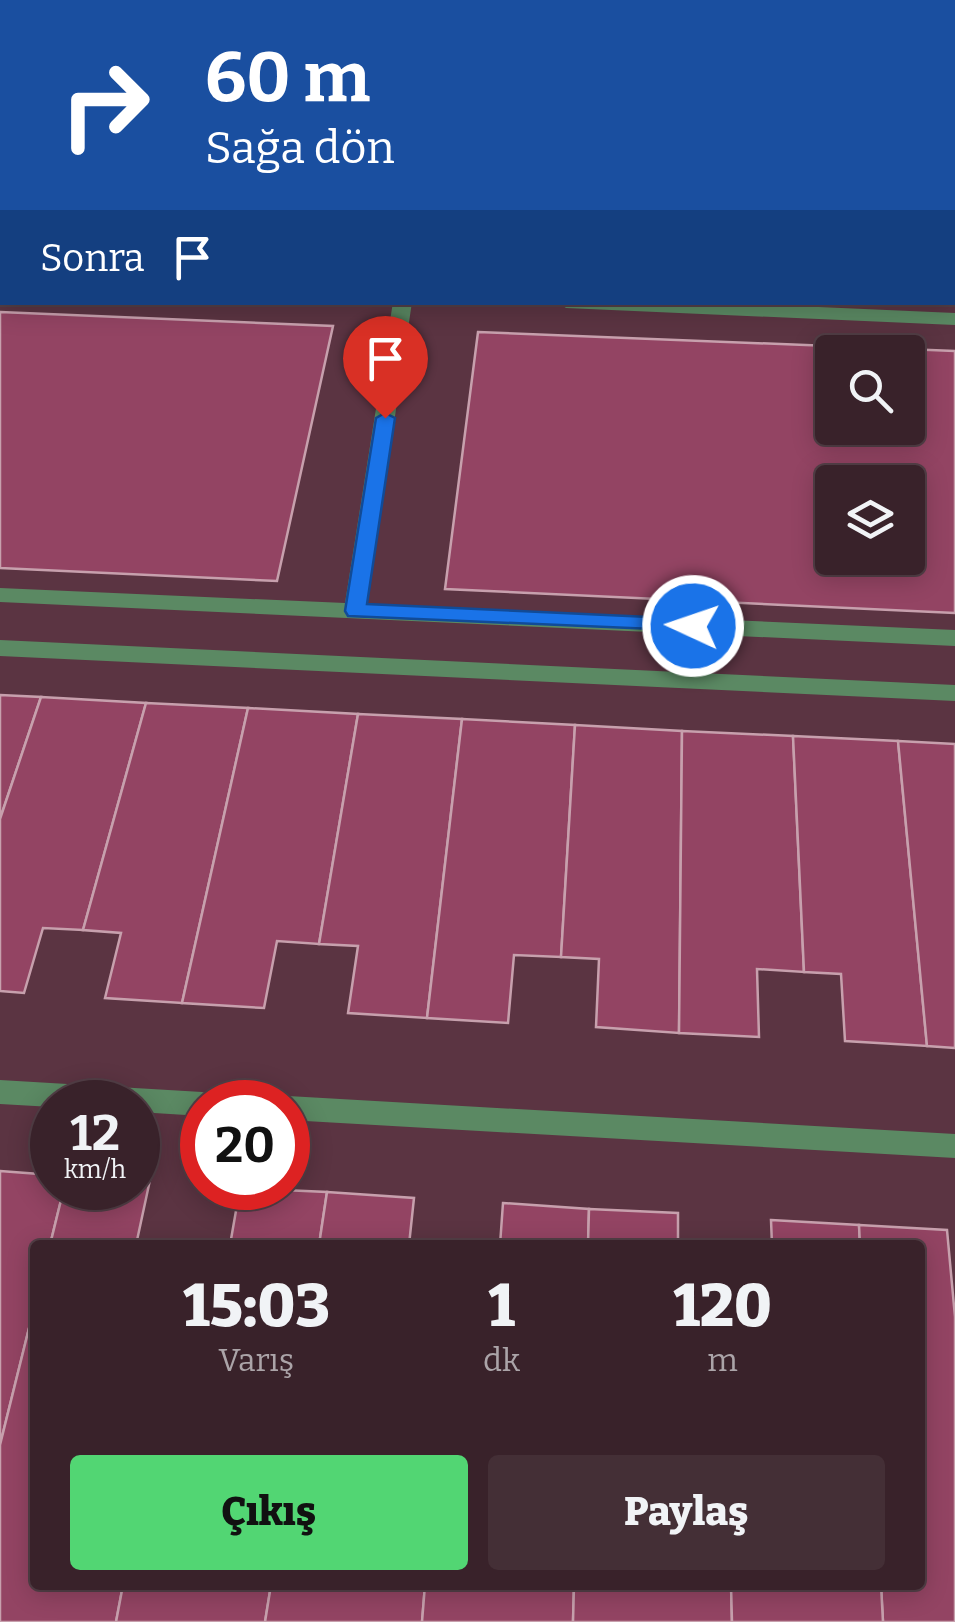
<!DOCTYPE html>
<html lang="tr">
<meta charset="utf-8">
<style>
:root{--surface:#39222a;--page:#442f36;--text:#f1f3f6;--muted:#aba4a8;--line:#533f47;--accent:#52d673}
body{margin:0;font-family:Bitter,serif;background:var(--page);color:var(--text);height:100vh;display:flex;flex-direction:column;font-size:38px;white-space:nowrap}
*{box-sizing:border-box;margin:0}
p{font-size:32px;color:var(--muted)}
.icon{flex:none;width:55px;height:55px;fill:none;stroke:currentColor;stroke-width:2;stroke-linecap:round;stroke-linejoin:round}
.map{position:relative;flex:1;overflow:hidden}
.details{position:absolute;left:30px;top:1240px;width:895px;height:350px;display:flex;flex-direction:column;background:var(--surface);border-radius:10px;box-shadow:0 5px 25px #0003,0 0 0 2px var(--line)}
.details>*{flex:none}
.hud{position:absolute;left:0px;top:0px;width:955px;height:305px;box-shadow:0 5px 25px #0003,0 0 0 2px var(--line);background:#1a4fa0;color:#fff;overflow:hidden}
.buttons{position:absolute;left:815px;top:335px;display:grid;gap:20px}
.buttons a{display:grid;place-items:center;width:110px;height:110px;border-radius:10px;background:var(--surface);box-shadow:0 5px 25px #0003,0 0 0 2px var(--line);font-size:50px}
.speed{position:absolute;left:30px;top:1080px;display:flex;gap:20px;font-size:50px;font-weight:700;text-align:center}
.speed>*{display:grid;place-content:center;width:130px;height:130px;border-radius:50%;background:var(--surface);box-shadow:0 5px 25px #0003,0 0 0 2px var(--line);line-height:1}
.speed small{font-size:25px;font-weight:400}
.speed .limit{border:15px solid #d22;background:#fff;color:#111}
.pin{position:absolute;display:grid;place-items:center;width:85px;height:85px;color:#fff;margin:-102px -42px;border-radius:50% 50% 50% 0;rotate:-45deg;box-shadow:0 0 10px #0007}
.pin .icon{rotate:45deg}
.me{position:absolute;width:110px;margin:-55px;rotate:273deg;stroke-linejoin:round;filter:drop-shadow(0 0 8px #0008)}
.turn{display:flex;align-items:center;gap:35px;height:210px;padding:0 40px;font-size:45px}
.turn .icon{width:130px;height:130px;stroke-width:2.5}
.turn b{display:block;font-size:70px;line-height:85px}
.then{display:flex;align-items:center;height:95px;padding:0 40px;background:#0003;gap:20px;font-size:38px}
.eta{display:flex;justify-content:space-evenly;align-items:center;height:170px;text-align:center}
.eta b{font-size:60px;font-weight:800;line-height:70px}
.cta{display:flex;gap:20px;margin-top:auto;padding:20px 40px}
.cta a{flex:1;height:115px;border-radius:10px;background:var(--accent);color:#111;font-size:40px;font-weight:800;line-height:115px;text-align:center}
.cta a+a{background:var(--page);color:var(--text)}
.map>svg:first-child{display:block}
</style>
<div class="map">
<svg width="955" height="1622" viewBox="0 0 955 1622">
<rect width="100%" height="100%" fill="#4c2d38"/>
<path fill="#5b3442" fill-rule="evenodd" d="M 0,0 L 955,0 L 955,1622 L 0,1622 ZM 2,2 L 952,2 L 952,302 L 2,302 ZM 832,352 L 908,352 L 908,428 L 832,428 ZM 832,482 L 908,482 L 908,558 L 832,558 ZM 52,1102 L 138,1102 L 138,1188 L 52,1188 ZM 202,1102 L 288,1102 L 288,1188 L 202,1188 ZM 35,1245 L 920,1245 L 920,1585 L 35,1585 Z"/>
<g fill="#934463" stroke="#c7a0ad" stroke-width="2.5" fill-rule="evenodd">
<path d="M 758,0 L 955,0 L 955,72 L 952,2 Z"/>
<rect x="0" y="107" width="2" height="135"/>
<rect x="952" y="141" width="3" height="138"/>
<path d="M 0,312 L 333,326 L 277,581 L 0,568 Z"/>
<path d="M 478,332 L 955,351 L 955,613 L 445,589 ZM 832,352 L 908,352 L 908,428 L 832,428 ZM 832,482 L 908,482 L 908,558 L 832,558 Z"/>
<path d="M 0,695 L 41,697 L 0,819 Z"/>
<path d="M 41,697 L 146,703 L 83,930 L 43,928 L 24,993 L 0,991 L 0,819 Z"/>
<path d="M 146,703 L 248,708 L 182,1003 L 105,998 L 121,933 L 83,930 Z"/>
<path d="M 248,708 L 358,714 L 319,944 L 277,941 L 264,1008 L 182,1003 Z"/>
<path d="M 358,714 L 462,719 L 427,1018 L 348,1013 L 358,946 L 319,944 Z"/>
<path d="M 462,719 L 575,725 L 561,957 L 514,955 L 508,1023 L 427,1018 Z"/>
<path d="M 575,725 L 682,731 L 679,1033 L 596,1027 L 599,959 L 561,957 Z"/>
<path d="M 682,731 L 793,736 L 804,972 L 757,969 L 759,1037 L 679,1033 Z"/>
<path d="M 793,736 L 898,741 L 927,1046 L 845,1041 L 841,974 L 804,972 Z"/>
<path d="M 898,741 L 955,744 L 955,1048 L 927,1046 Z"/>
<path d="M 0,1171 L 52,1175 L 52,1188 L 64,1188 L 50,1245 L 35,1245 L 35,1304 L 0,1445 Z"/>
<path d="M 138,1179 L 150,1180 L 136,1245 L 50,1245 L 64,1188 L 138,1188 Z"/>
<path d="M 240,1188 L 327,1192 L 319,1245 L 230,1245 Z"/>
<path d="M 327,1192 L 414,1198 L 409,1245 L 319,1245 Z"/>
<path d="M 503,1203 L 589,1209 L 588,1245 L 500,1245 Z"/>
<path d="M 589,1209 L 678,1213 L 678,1245 L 588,1245 Z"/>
<path d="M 771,1220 L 859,1225 L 860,1245 L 772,1245 Z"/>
<path d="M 859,1225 L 947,1230 L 955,1317 L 955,1622 L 883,1622 L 881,1585 L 920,1585 L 920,1245 L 860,1245 Z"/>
<path d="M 35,1304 L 35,1585 L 123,1585 L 116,1622 L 0,1622 L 0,1445 Z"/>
<path d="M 123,1585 L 271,1585 L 265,1622 L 116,1622 Z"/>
<path d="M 271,1585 L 425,1585 L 422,1622 L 265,1622 Z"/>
<path d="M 425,1585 L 574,1585 L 573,1622 L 422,1622 Z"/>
<path d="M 574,1585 L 731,1585 L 732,1622 L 573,1622 Z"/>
<path d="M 731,1585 L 881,1585 L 883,1622 L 732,1622 Z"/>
</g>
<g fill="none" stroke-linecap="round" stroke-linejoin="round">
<g fill="#5b8963" fill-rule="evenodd">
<path d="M 708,0 L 724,0 L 724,2 L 709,2 Z"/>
<rect x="0" y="61" width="2" height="10"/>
<rect x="952" y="95" width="3" height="10"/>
<rect x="0" y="276" width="2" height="12"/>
<path d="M 393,302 L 412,302 L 367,604 L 955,630 L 955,646 L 0,602 L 0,588 L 345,603 Z"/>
<path d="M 557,302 L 708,302 L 955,313 L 955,325 L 566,308 Z"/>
<path d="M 0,640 L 955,685 L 955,701 L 0,656 Z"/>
<path d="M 0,1080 L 202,1092 L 212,1095 L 215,1102 L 202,1102 L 202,1116 L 138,1112 L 138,1102 L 52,1102 L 52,1107 L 0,1104 Z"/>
<path d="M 288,1096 L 955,1134 L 955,1158 L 288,1120 L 288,1102 L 276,1102 Z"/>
</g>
</g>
<path fill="#1a73e8" stroke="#114b97" stroke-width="2.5" d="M 385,413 L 395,418 L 367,604 L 693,619 L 703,626 L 700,631 L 348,616 L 345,611 L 376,418 Z"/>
</svg>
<div class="buttons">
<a><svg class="icon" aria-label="search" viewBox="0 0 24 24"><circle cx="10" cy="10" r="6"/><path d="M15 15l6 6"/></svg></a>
<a><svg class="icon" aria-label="layers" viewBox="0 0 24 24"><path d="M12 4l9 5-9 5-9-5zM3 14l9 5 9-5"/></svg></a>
</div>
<div class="speed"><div>12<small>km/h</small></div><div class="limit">20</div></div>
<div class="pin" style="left:385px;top:418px;background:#d93025"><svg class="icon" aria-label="arrive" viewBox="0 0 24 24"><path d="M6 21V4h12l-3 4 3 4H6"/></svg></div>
<svg class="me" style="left:693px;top:626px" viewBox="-20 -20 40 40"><circle r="17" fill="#1a73e8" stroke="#fff" stroke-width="3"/><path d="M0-11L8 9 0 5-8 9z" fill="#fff"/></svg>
<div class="hud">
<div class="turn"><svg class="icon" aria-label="right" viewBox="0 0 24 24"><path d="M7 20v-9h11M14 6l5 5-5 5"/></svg><div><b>60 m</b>Sağa dön</div></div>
<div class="then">Sonra<svg class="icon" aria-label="arrive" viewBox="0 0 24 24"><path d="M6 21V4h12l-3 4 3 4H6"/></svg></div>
</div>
<section class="details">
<div class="eta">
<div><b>15:03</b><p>Varış</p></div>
<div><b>1</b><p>dk</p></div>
<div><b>120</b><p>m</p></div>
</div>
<div class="cta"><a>Çıkış</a><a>Paylaş</a></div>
</section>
</div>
